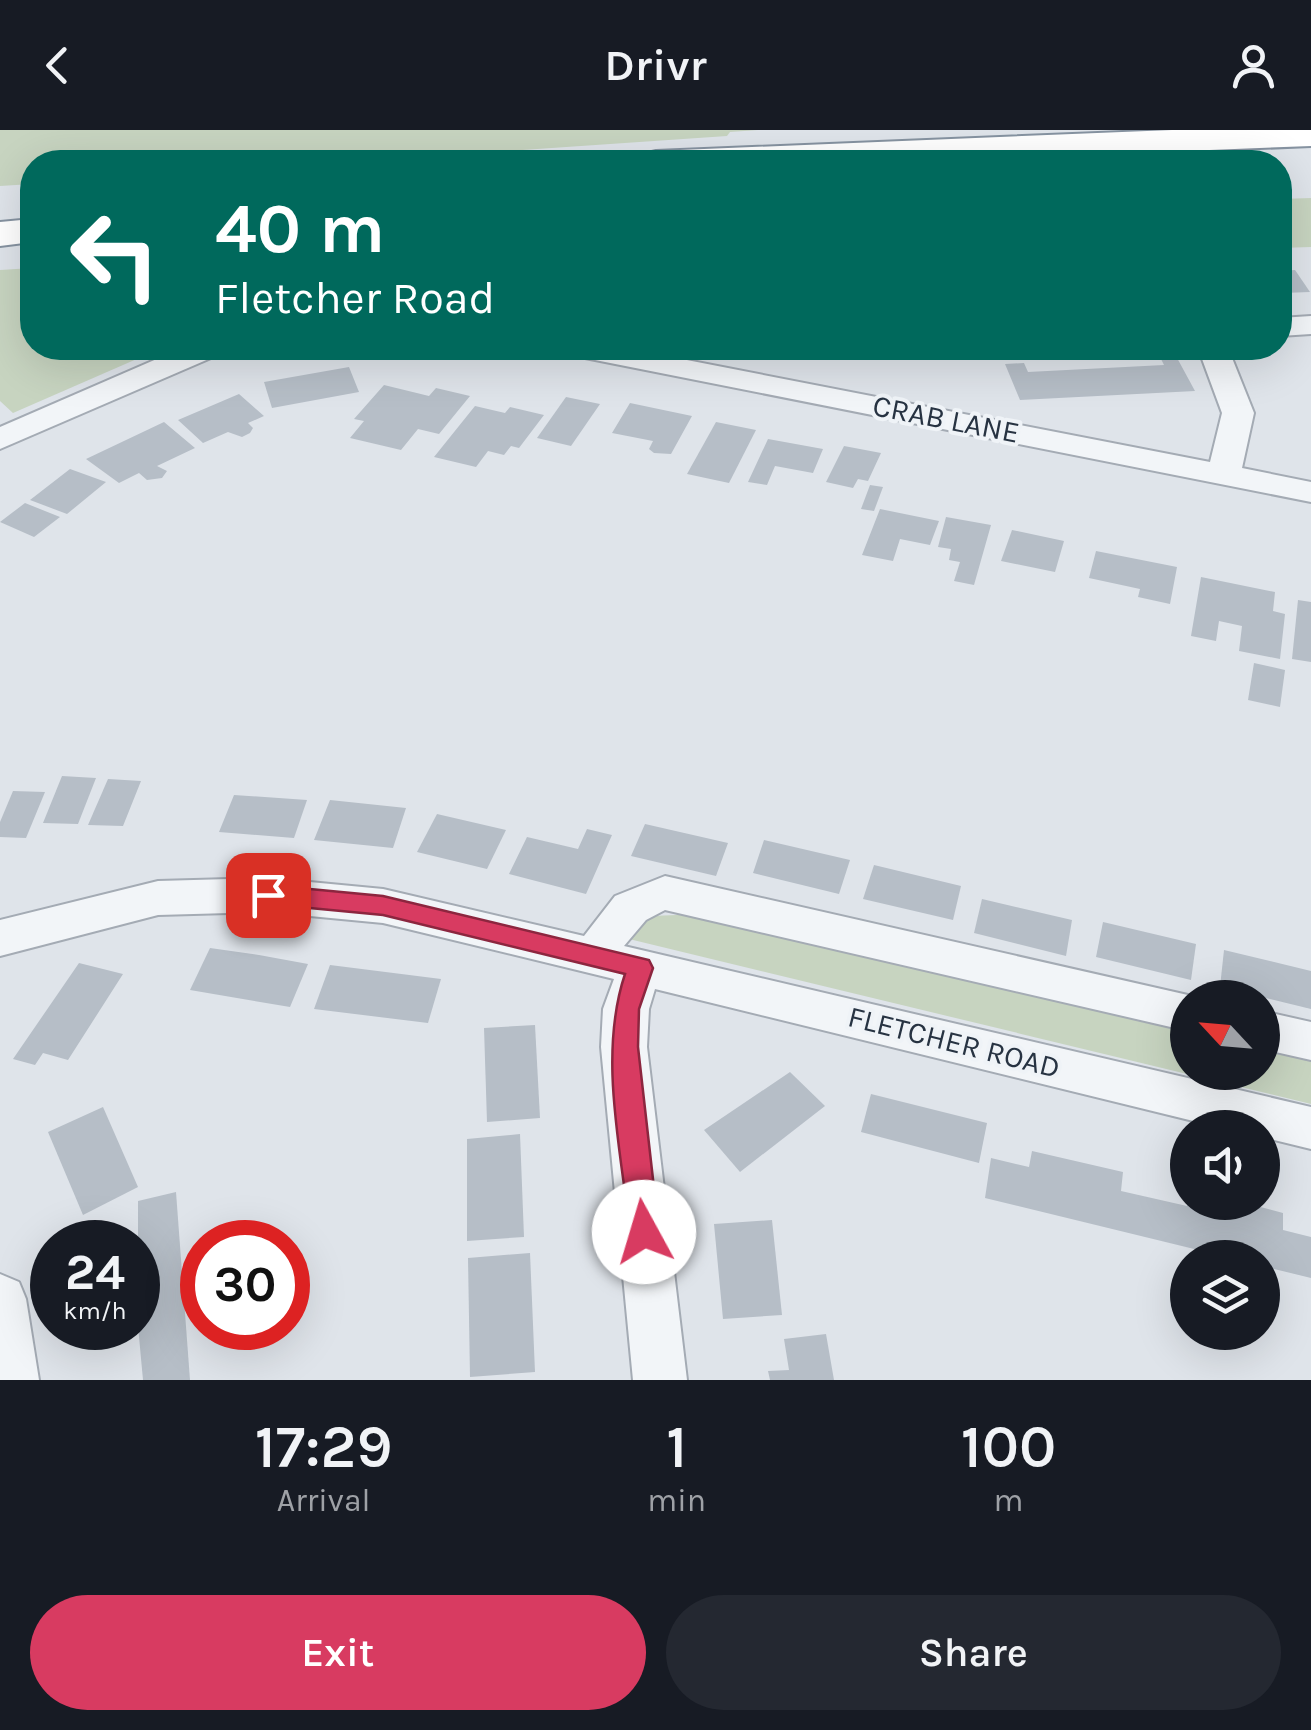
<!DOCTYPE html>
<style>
:root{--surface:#171b24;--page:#242831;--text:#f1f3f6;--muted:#9ea1a6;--accent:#d83b61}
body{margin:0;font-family:Karla,sans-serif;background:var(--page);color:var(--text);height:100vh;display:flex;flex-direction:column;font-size:38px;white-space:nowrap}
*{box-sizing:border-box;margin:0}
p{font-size:32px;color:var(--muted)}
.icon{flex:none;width:55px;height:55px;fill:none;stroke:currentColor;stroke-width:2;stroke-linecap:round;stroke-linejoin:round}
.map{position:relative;height:1250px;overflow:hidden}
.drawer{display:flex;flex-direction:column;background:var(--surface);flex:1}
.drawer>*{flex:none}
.banner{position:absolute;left:20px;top:20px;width:1272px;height:210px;border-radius:40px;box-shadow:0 10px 40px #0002;background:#00695c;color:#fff;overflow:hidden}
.needle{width:65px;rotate:296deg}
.fabs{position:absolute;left:1170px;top:850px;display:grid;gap:20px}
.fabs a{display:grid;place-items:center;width:110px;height:110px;border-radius:50%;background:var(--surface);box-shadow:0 10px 40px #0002;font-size:50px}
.speed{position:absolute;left:30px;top:1090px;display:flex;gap:20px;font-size:50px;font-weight:700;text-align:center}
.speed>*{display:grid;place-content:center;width:130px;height:130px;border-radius:50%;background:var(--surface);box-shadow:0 10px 40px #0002;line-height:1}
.speed small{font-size:25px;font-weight:400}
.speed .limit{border:15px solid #d22;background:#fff;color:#111}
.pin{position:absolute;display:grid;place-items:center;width:85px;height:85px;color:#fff;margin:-42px;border-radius:20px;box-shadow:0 5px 15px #0006}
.me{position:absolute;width:110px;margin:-55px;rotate:354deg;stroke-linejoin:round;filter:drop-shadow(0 0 8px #0008)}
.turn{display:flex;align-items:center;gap:35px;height:210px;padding:0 30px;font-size:45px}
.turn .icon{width:130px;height:130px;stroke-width:2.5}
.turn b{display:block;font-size:70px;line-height:85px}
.eta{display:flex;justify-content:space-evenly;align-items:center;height:170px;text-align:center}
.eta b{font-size:60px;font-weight:600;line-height:70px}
.cta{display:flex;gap:20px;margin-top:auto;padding:20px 30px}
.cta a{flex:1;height:115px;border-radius:60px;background:var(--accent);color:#fff;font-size:40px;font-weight:600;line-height:115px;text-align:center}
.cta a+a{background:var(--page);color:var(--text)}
header{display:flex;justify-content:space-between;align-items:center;height:130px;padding:0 30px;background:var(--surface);font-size:45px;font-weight:600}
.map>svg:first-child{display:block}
</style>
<header><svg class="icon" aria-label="back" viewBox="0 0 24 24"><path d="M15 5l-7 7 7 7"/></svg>Drivr<svg class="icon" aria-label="person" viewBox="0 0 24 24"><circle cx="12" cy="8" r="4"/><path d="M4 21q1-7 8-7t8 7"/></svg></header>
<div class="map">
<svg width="1311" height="1250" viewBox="0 0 1311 1250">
<rect width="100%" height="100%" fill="#dfe4ea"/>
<g fill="#c7d4c0">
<path d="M 0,0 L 758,0 L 730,2 L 727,6 L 345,32 L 32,32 L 32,54 L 0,56 Z"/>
<path d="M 1311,68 L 1311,117 L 1280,118 L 1280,69 Z"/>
<path d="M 32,138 L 32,218 L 162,218 L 13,283 L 0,271 L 0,140 Z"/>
<path d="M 702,784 L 1187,900 L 1188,942 L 1262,942 L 1263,918 L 1311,930 L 1311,974 L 629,809 L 651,786 Z"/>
</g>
<g fill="#b6bec7">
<path d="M 1295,140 L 1310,162 L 1283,163 L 1280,141 Z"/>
<path d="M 1176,226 L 1195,261 L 1020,270 L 1005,234 L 1024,233 L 1028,242 L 1164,235 L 1160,227 Z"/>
<path d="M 349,237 L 359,262 L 272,278 L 264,252 Z"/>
<path d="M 384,255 L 429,266 L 436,258 L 470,266 L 439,304 L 418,299 L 401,320 L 350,308 L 364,291 L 354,289 Z"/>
<path d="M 239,264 L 264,286 L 248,293 L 253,298 L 250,303 L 242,307 L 228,302 L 203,313 L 178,290 Z"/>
<path d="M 566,267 L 600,274 L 571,316 L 537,308 Z"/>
<path d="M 630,273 L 692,286 L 671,324 L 654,323 L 649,319 L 653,311 L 612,303 Z"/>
<path d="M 475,276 L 505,283 L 510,277 L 544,285 L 519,318 L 511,316 L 504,325 L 488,321 L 476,337 L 434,327 Z"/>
<path d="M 164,292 L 195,318 L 157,336 L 167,341 L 162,348 L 147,350 L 139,343 L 119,353 L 86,329 Z"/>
<path d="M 716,292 L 756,300 L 729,353 L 687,344 Z"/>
<path d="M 768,309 L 823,319 L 813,343 L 775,336 L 767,355 L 748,352 Z"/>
<path d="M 844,316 L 881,323 L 868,351 L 858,349 L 853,358 L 826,352 Z"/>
<path d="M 70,339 L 106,352 L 67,384 L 30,370 Z"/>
<path d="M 870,355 L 883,357 L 874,381 L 861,379 Z"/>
<path d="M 25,373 L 60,387 L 34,407 L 0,392 Z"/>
<path d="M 880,379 L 939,391 L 930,415 L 900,409 L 893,431 L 862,425 Z"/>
<path d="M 946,387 L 991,395 L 974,455 L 954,451 L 960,432 L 949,430 L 951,419 L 938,417 Z"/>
<path d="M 1012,400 L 1064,411 L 1055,442 L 1001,431 Z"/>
<path d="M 1096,421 L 1177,437 L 1170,474 L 1138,467 L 1140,459 L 1089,448 Z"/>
<path d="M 1201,447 L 1275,462 L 1273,481 L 1285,484 L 1280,529 L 1239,521 L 1242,496 L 1219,491 L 1216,511 L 1191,506 Z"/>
<path d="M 1298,470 L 1311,472 L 1311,532 L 1292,529 Z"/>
<path d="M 1254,533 L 1285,540 L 1280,577 L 1248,570 Z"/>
<path d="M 62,646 L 96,648 L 78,694 L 43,693 Z"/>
<path d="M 108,649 L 141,651 L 123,696 L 88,695 Z"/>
<path d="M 13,661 L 45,662 L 26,708 L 0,707 L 0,692 Z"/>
<path d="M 234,665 L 307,670 L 294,708 L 219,702 Z"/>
<path d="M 330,670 L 406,678 L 393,718 L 314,710 Z"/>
<path d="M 437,684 L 506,700 L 487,739 L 417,722 Z"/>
<path d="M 645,694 L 728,713 L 716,746 L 631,726 Z"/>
<path d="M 587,699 L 612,705 L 586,764 L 509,744 L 527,707 L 578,719 Z"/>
<path d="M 764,710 L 850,730 L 839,764 L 753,743 Z"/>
<path d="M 874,735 L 961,756 L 953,790 L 863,769 Z"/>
<path d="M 982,769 L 1072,790 L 1066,826 L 974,803 Z"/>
<path d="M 1103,792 L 1196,814 L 1191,850 L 1096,827 Z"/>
<path d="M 210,818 L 259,825 L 308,834 L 290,877 L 190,860 Z"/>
<path d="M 1224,820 L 1311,841 L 1311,879 L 1220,857 Z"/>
<path d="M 79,833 L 123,844 L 68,930 L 43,923 L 35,935 L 13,929 Z"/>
<path d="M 330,835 L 441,849 L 428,893 L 314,879 Z"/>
<path d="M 535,895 L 540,988 L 487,992 L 484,898 Z"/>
<path d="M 790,942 L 825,976 L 740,1042 L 704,1000 Z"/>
<path d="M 871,964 L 987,993 L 979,1033 L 861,1002 Z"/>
<path d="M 103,977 L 138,1057 L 83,1085 L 48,1002 Z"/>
<path d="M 520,1004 L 524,1107 L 467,1111 L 467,1009 Z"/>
<path d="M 1032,1021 L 1123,1042 L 1121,1061 L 1187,1076 L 1187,1072 L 1241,1072 L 1283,1083 L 1283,1100 L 1311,1107 L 1311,1148 L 1262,1136 L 1262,1128 L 1231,1128 L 985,1068 L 991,1028 L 1029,1037 Z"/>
<path d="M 176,1062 L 190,1250 L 143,1250 L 138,1196 L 138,1071 Z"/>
<path d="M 772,1090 L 782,1185 L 723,1189 L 714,1094 Z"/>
<path d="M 530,1123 L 535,1242 L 470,1247 L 468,1128 Z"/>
<path d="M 826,1204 L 834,1250 L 770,1250 L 768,1241 L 789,1240 L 784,1209 Z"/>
</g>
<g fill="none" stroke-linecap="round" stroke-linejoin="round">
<defs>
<g id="minor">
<path d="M 1311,186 L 1311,204 L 1280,206 L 1280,188 Z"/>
<path d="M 182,218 L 222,218 L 218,225 L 0,319 L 0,297 Z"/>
<path d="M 565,218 L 625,218 L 1210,332 L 1222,283 L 1198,218 L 1228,218 L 1254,283 L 1242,338 L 1311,352 L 1311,372 L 580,227 Z"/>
<path d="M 665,746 L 1201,868 L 1188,868 L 1188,901 L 665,780 L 646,790 L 624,816 L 1311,977 L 1311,1019 L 1262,1007 L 1262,998 L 1222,998 L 655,859 L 649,879 L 647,917 L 687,1250 L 633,1250 L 601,917 L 603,879 L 614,849 L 383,793 L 268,782 L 158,785 L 0,826 L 0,790 L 158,751 L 268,748 L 383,759 L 584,806 L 615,766 Z"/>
<path d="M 1262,881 L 1311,892 L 1311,930 L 1262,919 Z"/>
<path d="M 0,1144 L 19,1152 L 26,1169 L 39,1250 L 0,1250 Z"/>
</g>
<g id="motorway">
<path d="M 1172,0 L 1311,0 L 1311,16 L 907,32 L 638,32 L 643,24 L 656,21 Z"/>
<path d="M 32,89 L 32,112 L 0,116 L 0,92 Z"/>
</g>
</defs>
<use href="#minor" stroke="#a4abb4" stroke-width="4"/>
<use href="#motorway" stroke="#8693a1" stroke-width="4"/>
<use href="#minor" fill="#f2f5f8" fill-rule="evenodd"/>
<use href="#motorway" fill="#fff" fill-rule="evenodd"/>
</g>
<path fill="#d83b61" stroke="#8c263f" stroke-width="2.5" d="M 268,755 L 383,766 L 649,830 L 653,838 L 639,879 L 638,917 L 659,1102 L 654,1111 L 644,1115 L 634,1111 L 630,1102 C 621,1019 598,925 625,844 L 383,785 L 268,774 L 256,765 Z"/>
<g text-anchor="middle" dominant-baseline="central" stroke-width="8" stroke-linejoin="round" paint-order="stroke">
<g font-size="30" fill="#273342" stroke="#eff3f7">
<text transform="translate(946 289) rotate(11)">CRAB LANE</text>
<text transform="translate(954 912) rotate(14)">FLETCHER ROAD</text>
</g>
</g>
</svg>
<div class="fabs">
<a><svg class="needle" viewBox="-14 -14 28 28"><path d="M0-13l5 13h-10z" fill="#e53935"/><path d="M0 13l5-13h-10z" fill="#9ea1a6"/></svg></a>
<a><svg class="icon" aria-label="sound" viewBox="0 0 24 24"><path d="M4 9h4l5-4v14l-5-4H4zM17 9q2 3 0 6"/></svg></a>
<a><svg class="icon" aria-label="layers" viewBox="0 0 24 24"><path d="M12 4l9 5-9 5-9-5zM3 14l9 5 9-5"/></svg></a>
</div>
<div class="speed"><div>24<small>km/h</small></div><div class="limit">30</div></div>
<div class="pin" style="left:268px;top:765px;background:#d93025"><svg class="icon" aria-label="arrive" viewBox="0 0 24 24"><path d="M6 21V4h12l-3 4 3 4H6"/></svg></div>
<svg class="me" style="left:644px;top:1102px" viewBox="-20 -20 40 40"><circle r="19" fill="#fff"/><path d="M0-13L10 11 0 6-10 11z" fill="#d83b61"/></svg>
<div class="banner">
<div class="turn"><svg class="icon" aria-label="left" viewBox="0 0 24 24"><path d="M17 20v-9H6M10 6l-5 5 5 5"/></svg><div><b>40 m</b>Fletcher Road</div></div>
</div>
</div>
<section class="drawer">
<div class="eta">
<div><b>17:29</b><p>Arrival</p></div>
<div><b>1</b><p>min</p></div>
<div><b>100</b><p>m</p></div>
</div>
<div class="cta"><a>Exit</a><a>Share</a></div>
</section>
